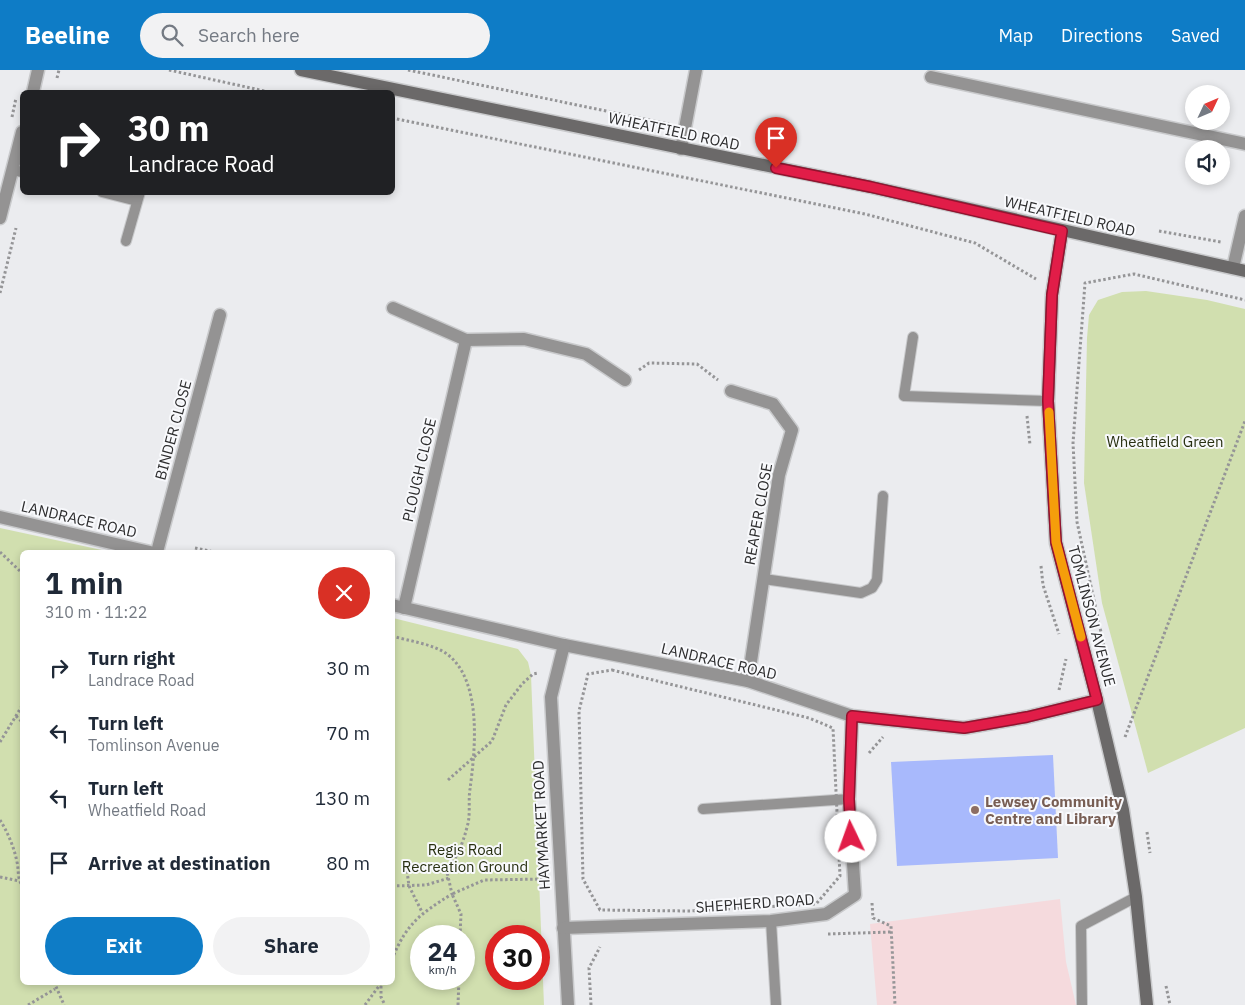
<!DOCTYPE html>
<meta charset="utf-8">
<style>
:root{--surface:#fff;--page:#f2f2f3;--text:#1f2937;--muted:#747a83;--accent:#0e7cc6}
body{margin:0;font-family:"IBM Plex Sans",sans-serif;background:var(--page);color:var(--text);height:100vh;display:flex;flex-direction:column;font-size:19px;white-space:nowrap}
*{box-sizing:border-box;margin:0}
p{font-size:16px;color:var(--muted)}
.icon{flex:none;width:28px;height:28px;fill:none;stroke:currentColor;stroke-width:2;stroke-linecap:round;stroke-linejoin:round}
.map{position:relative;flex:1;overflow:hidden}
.drawer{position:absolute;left:20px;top:480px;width:375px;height:435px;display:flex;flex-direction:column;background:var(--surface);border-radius:8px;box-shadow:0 2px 8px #0003}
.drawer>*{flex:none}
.top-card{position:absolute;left:20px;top:20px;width:375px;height:105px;border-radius:8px;box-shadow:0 2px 8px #0003;background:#202124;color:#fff;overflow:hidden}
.needle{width:32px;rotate:46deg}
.controls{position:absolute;left:1185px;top:15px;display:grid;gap:10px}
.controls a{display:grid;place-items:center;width:45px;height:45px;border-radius:50%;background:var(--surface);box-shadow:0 2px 8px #0003;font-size:25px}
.speed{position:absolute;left:410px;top:855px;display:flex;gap:10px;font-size:25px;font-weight:700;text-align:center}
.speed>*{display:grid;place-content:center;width:65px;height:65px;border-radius:50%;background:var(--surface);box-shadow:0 2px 8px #0003;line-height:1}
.speed small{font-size:12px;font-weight:400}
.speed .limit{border:8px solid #d22;background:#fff;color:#111}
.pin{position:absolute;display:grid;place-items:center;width:42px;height:42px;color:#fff;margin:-51px -21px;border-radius:50% 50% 50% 0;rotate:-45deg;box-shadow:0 0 5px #0007}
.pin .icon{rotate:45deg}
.me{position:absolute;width:55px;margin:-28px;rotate:357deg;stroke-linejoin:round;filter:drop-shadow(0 0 4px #0008)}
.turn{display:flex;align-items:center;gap:18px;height:105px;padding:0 25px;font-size:22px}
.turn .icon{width:65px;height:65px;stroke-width:2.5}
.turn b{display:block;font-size:35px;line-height:42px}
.round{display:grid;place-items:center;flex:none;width:52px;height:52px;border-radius:26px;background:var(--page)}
.summary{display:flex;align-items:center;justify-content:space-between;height:85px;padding:0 25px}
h1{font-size:30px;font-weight:800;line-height:38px}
.primary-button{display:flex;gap:10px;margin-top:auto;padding:10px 25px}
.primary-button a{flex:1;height:58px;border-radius:30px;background:var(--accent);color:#fff;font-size:20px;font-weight:800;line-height:58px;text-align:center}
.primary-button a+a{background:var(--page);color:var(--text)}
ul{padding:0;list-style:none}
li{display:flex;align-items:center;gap:15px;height:65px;padding:0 25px}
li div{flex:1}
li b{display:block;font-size:19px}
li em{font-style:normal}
header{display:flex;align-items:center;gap:30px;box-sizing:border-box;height:70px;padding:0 25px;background:var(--accent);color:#fff}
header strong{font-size:24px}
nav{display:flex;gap:28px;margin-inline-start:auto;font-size:18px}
.search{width:350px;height:45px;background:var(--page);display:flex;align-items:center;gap:12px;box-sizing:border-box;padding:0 18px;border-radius:28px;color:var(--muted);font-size:19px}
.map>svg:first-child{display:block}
</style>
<header>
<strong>Beeline</strong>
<div class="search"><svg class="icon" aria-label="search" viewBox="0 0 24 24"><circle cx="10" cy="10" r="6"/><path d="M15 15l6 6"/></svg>Search here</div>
<nav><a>Map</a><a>Directions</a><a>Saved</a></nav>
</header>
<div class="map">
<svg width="1245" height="935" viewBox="0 0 1245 935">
<rect width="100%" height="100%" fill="#ebecef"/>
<path fill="#f5dadd" d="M 1060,829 L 1066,892 L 1076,935 L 877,935 L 870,854 Z"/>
<g fill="#d1dfaf" fill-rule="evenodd">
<path d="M 1146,221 L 1207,230 L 1245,239 L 1245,658 L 1148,703 L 1102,533 L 1084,413 L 1087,268 L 1089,245 L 1098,230 L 1122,222 Z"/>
<path d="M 0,458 L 111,482 L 22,482 L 22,912 L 392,912 L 393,548 L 518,579 L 528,592 L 531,605 L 544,935 L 0,935 ZM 421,866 L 464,866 L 464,909 L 421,909 ZM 496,866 L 539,866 L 539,909 L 496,909 Z"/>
</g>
<path fill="#a8b9fc" d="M 1053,685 L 1058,788 L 897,796 L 891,692 Z"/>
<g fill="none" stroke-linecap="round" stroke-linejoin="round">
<defs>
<g id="lane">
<path d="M 13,100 L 22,102"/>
<path d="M 102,122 L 137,131"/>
<path d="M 126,171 L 140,122"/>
<path d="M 913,267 L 904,326 L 1048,331"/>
<path d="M 764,509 L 861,523 L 872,518 L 877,510 L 883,426"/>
<path d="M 703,739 L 849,729"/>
<path d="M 771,851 L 776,935"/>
<path d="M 1082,935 L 1081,856 L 1136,827"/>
</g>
<g id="street">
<path d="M 931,7 L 1245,74"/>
<path d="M 33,22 L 38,0"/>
<path d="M 681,79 L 696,0"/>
<path d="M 0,148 L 22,62"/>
<path d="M 1233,198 L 1245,146"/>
<path d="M 393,238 L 466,270 L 524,269 L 586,284 L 625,310"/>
<path d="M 731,321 L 773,334 L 792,360 L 779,405 L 748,611"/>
<path d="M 0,447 L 150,482"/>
<path d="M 157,482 L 220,245"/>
<path d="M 392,535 L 564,575 L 748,611 L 852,646 L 964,658 L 1027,647 L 1097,630"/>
<path d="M 404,538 L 466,270"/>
<path d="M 564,575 L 551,627 L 568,935"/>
<path d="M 563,858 L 771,851 L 826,844 L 855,825 L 849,729 L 852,646"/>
</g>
<g id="secondary">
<path d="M 301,0 L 871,117 L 1245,201"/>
<path d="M 1062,161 L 1052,225 L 1048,331 L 1056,473 L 1097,630 L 1123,740 L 1136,827 L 1147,935"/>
</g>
</defs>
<use href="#lane" stroke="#c9cacc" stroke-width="12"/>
<use href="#street" stroke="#c9cacc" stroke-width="15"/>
<use href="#secondary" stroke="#c9cacc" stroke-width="15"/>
<g stroke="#959597" stroke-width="3" stroke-dasharray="2.5 2.5" stroke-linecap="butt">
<path d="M 169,0 L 269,22"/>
<path d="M 408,0 L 669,54"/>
<path d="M 57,8 L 59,0"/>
<path d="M 12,47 L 16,28"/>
<path d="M 392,48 L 865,144 L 975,173 L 1036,209"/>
<path d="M 1159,161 L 1221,172"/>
<path d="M 0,223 L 16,158"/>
<path d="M 639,300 L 649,293 L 697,294 L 718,310"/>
<path d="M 1027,346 L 1030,375"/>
<path d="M 195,478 L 214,482"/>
<path d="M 0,482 L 22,503"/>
<path d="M 1041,496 L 1043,515 L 1059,564"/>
<path d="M 392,566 C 409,571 433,574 447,584 C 483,611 475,681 470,719 C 468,731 471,745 467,757 C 463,774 456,788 447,802 L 452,824 C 420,844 407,853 392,889"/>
<path d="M 1104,576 L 1077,452 L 1073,373 L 1085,213 L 1134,204 L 1245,230"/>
<path d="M 612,600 L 809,648 L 833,658 L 840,806 L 816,834 L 690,841 L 600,840 L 583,809 L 579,641 L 588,604 Z"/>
<path d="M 1059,620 L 1066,589"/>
<path d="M 16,646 L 22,652"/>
<path d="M 1125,667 L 1245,351"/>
<path d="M 0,672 L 22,636"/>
<path d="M 869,683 L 883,667"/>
<path d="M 448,710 L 492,671 L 506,635 L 522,614 L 533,604 L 538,603"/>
<path d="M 0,750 C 8,763 14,777 17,792 C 19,800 17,808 22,815"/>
<path d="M 1147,762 L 1150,783"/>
<path d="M 407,801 L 409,816 L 422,842"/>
<path d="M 0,807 L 19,811"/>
<path d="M 392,816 L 426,815 L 449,808"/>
<path d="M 872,833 L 873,848 L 891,856 L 895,935"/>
<path d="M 828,864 L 891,862"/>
<path d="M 460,866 L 461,844 L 452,824 L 484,810 L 544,809"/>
<path d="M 54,912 L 64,935"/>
<path d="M 381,916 L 381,927 L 385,935"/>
<path d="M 1166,916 L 1170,935"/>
<path d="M 28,935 L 55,919"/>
<path d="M 365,935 L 382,912"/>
<path d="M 458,935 L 459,909"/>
<path d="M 591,935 L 589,898 L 600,877"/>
</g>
<use href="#lane" stroke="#949393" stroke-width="10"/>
<use href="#street" stroke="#949393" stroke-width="12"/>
<use href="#secondary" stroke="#6b6969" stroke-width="12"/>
</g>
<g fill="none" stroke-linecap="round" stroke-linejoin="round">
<defs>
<path id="route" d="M 776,98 L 871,117 L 1062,161 L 1052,225 L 1048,331 L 1056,472 L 1097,630 L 1027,647 L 964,658 L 852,646 L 849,729 L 851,767"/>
</defs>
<use href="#route" stroke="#92132f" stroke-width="12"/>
<use href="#route" stroke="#e11d48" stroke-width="9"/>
<path stroke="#f59e0b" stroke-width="9" d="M 1049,342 L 1056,472 L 1081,567"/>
</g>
<circle fill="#8d6e63" stroke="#f8f9fc" stroke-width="2" cx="975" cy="740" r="5"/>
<g text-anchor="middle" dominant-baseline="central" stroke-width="4" stroke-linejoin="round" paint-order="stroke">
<g font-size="15" fill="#2d2d2e" stroke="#f8f9fc">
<text transform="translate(674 61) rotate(12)">WHEATFIELD ROAD</text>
<text transform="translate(1070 146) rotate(13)">WHEATFIELD ROAD</text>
<text transform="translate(173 360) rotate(-75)">BINDER CLOSE</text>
<text transform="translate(419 400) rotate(-77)">PLOUGH CLOSE</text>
<text transform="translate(758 444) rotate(-80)">REAPER CLOSE</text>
<text transform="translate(79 449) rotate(13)">LANDRACE ROAD</text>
<text transform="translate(1092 546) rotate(75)">TOMLINSON AVENUE</text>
<text transform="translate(719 591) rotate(13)">LANDRACE ROAD</text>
<text transform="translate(541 755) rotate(-93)">HAYMARKET ROAD</text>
<text transform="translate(755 833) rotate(-4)">SHEPHERD ROAD</text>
</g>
<g font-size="15" fill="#283011" stroke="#f8f9fc">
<text x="1165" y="371">Wheatfield Green</text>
<text x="465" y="779">Regis Road<tspan x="465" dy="17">Recreation Ground</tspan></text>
</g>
<g font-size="15" font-weight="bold" fill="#785e54" stroke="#f8f9fc" text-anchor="start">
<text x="985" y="731">Lewsey Community<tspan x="985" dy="17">Centre and Library</tspan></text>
</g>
</g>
</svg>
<div class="controls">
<a><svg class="needle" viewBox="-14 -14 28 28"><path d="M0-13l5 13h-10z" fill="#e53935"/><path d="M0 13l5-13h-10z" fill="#747a83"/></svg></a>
<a><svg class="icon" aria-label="sound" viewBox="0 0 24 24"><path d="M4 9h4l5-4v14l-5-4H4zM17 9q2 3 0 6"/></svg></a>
</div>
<div class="speed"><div>24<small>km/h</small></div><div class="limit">30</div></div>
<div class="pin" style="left:776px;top:98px;background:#d93025"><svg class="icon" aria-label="arrive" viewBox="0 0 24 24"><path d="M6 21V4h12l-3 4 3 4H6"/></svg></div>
<svg class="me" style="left:851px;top:767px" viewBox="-20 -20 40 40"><circle r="19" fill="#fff"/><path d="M0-13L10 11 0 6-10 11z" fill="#e11d48"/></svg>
<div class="top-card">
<div class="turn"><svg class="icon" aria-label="right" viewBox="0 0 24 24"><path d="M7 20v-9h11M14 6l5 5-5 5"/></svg><div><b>30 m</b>Landrace Road</div></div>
</div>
<section class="drawer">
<div class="summary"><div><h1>1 min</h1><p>310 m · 11:22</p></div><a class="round" style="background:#d93025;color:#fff"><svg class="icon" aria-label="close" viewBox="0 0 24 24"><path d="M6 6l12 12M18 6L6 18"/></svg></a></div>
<ul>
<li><svg class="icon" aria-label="right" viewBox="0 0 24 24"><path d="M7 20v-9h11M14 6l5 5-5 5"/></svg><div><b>Turn right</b><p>Landrace Road</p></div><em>30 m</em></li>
<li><svg class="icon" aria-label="left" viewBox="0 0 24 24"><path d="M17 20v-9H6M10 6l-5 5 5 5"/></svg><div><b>Turn left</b><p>Tomlinson Avenue</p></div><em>70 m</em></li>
<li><svg class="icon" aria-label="left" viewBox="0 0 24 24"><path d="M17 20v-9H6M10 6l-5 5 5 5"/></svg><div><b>Turn left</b><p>Wheatfield Road</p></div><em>130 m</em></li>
<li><svg class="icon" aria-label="arrive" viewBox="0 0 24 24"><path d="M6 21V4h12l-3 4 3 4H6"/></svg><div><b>Arrive at destination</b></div><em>80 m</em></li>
</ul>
<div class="primary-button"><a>Exit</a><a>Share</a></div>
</section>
</div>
